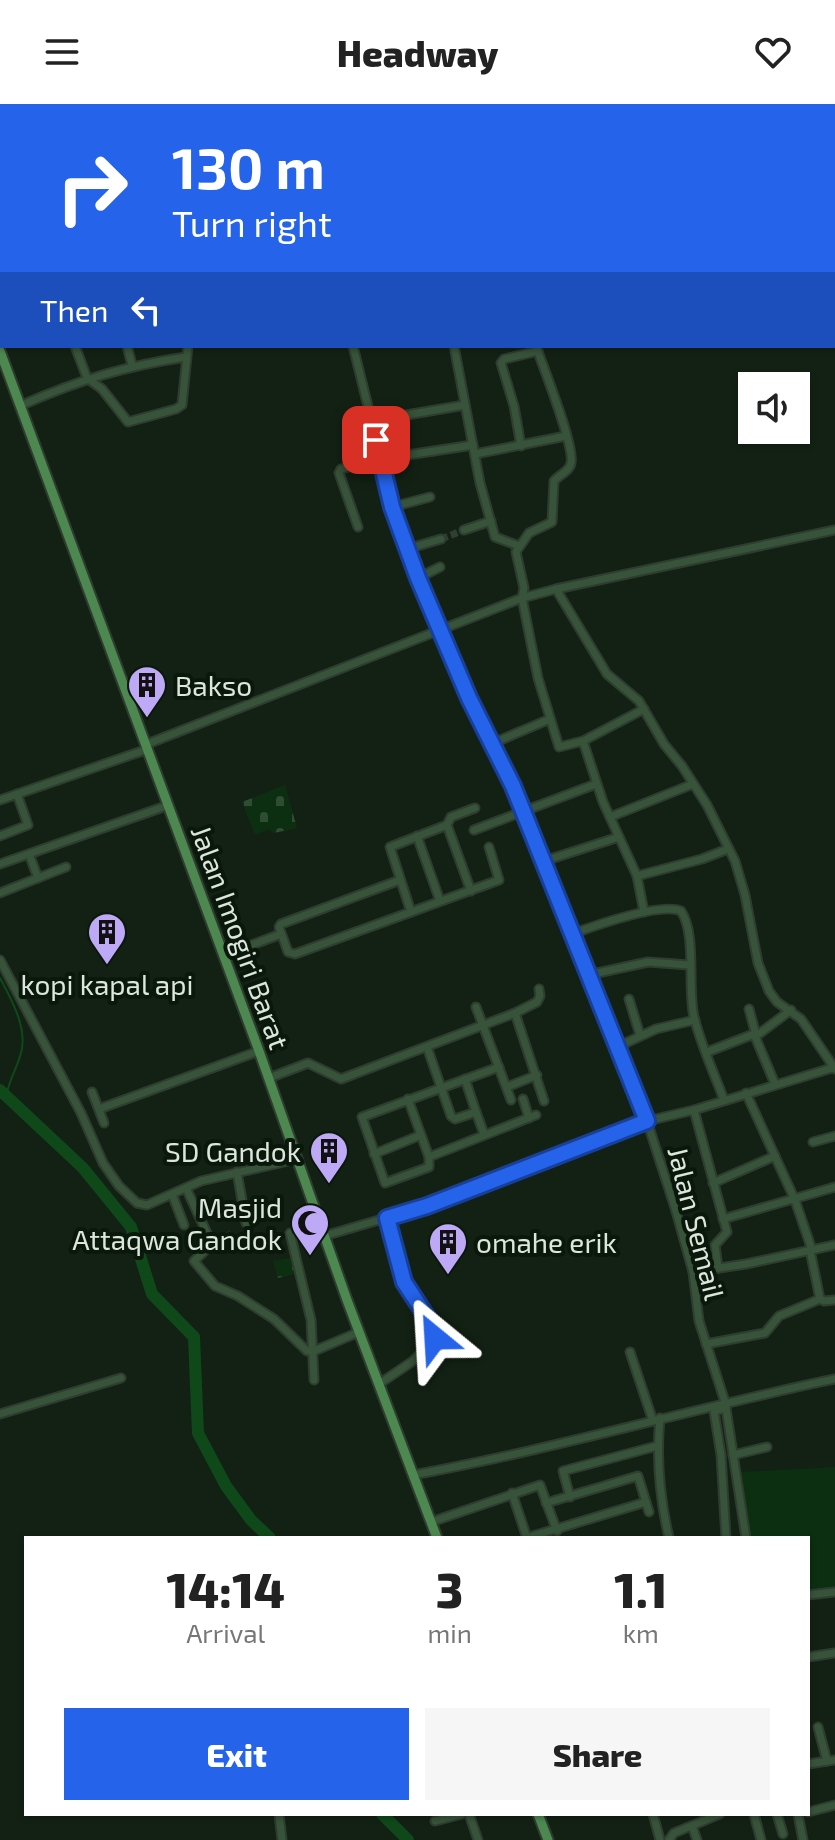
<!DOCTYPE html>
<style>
:root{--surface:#fff;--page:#f6f6f6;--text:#222;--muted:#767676;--accent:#2563eb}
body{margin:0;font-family:"Exo 2",sans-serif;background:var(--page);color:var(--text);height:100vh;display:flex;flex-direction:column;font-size:30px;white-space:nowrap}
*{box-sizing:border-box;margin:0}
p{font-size:26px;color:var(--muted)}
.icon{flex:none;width:44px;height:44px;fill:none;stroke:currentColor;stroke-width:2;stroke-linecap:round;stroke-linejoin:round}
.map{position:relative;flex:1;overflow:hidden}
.side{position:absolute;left:24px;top:1432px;width:786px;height:280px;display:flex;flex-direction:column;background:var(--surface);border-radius:0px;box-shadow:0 2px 6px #0004}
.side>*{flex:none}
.hud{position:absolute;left:0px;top:0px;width:836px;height:244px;box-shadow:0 2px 6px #0004;background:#2563eb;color:#fff;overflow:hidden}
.fabs{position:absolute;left:738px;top:268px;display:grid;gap:16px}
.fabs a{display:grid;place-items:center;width:72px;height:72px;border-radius:0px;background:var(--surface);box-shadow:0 2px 6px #0004;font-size:40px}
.pin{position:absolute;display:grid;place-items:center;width:68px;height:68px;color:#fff;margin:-34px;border-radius:16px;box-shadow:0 4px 12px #0006}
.me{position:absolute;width:88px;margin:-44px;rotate:333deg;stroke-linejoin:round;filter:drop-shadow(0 0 6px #0008)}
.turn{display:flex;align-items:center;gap:28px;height:168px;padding:0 40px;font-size:36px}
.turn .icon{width:104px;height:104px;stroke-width:2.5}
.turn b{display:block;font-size:56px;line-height:68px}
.then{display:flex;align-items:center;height:76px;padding:0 40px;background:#0003;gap:16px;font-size:30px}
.eta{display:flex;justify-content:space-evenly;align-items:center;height:136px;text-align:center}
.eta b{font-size:48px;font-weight:800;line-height:56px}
.button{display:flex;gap:16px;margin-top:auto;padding:16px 40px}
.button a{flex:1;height:92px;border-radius:0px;background:var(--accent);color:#fff;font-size:32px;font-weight:800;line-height:92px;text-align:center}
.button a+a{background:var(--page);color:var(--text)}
header{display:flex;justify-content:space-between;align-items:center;height:104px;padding:0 40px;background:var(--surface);font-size:36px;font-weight:800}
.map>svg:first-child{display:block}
</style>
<header><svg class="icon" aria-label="menu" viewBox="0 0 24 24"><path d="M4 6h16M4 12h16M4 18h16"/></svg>Headway<svg class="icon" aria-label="heart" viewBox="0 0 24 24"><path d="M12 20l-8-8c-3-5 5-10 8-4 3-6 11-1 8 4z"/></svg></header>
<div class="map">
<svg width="835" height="1736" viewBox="0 0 835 1736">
<defs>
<pattern id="cemetery-stones" width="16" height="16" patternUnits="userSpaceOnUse" patternTransform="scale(2)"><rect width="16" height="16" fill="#0b2f10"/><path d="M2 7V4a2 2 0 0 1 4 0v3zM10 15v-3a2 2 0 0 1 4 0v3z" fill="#2e4d32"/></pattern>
</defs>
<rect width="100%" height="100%" fill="#132114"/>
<g fill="url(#cemetery-stones)">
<path d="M 285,681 L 297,724 L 274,729 L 268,725 L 255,731 L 242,698 Z"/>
<path d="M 291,1154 L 294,1170 L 278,1174 L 273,1157 Z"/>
</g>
<path fill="#0b2f10" d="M 835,1363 L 835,1485 L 808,1487 L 808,1434 L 750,1434 L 741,1368 Z"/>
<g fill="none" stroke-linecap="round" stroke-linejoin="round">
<path stroke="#0f4919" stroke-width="2" d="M 0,874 C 11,895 28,924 21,949 C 17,964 10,974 6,992"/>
<g stroke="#0f4919" stroke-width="12">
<path d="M 0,986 L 83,1064 L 131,1123 L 152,1190 L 194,1233 L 198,1329 L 226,1382 L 251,1416 L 270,1434"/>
<path d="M 382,1710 L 408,1736"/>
</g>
<path stroke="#313f32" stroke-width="7" stroke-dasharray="7 3.5" stroke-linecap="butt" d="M 441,435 L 464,426"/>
<defs>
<g id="minor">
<path d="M 44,0 L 44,2"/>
<path d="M 128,0 L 128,2"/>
<path d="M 309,0 L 310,2"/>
<path d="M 416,0 L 417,2"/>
<path d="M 479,0 L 479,2"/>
<path d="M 0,28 L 2,28"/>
<path d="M 1,63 L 2,68"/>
<path d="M 0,99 L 2,99"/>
<path d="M 0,149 L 2,148"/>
<path d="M 0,210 L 2,209"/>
<path d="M 75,242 L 87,274 L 102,285 L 128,318 L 176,305 L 182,301 L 188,242"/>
<path d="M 127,242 L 132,261"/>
<path d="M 353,242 L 398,423 L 469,594 L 513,682 L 647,1017 L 676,1107 L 693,1168 L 699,1217 L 725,1298 L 746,1434"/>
<path d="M 454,242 L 480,379 L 495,433 L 519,442"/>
<path d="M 536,242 C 543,263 575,342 571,359 C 570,367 559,371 554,377 L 552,418 L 529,429 L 516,448 L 524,484 L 522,494 L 538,574 L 559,643 L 583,637 L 603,698 L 637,772 L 644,808"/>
<path d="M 22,301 C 79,276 125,262 186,253"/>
<path d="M 371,317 L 465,301"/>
<path d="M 521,342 L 514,302 L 501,259 L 504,255 L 538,247"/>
<path d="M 475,350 L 566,332"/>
<path d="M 392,403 L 430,393"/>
<path d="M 358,423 L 339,369 L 341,365 L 381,355 L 473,341"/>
<path d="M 464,426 L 491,417"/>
<path d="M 407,445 L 441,435"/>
<path d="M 418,474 L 440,463"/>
<path d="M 556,485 L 607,570 L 639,597 L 664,640 L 682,662 L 707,701 L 735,757 L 745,791 L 758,859 L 769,887 L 777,898 L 801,915 L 835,965"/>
<path d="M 583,637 L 644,605"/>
<path d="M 147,640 L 522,494 L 556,485 L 835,426"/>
<path d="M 491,640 L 550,615"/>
<path d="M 0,696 L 148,645"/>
<path d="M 610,713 L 693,680"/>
<path d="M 447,721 L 451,713 L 475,704"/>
<path d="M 474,726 L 596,680"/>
<path d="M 0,732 L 28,721 L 17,690"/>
<path d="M 417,732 L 440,797"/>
<path d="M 29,750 L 38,774 L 66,763"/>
<path d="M 541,758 L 619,733"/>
<path d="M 0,760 L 169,701"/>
<path d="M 637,772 L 702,755 L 728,745"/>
<path d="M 400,776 L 281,820 L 279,823 L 288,848 L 295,850 L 411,808 L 390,743 L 447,721 L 471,787"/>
<path d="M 0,789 L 38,774"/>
<path d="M 411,808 L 499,776 L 489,743"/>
<path d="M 572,830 C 594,822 660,798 681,807 C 697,831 687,883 694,913 C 701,941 714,969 724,996"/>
<path d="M 238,846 L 281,830"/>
<path d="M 0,856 L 81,1009 L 103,1059 L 119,1082 L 137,1099 L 147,1101 L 201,1077 L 297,1055"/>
<path d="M 588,871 L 648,858 L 689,861"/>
<path d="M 629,895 L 640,931"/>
<path d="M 476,903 L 511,996"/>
<path d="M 749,905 L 756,931"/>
<path d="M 515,909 L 544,997"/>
<path d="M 756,932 L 791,906"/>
<path d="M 427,943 L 451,1012 L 455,1015 L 476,1008 L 465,975"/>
<path d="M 617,943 L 656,925 L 695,916"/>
<path d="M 707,948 L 754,930 L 775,980"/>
<path d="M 499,963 L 362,1013 L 385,1079 L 429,1063 L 429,1053 L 536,1011"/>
<path d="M 269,974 L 308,959 L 341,975 L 515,909 L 537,898 L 540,892 L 539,885"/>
<path d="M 507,983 L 537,971"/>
<path d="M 92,988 L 104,1019"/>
<path d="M 746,989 L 795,1096 L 812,1146"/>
<path d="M 408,995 L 429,1053"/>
<path d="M 523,995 L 529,1014"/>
<path d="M 99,1005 L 259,947"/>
<path d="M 694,1006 L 727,1128 L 715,1141 L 718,1164"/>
<path d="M 476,1008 L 484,1030"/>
<path d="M 813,1038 L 835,1032"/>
<path d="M 374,1050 L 421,1031"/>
<path d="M 237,1068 L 246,1119"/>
<path d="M 713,1079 L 775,1052"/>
<path d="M 186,1084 L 212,1140"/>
<path d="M 172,1090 L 184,1121"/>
<path d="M 723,1115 L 835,1083"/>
<path d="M 290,1129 L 311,1216 L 314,1276"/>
<path d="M 324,1132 L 427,1102 L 647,1017 L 694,1006 L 835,963"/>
<path d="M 229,1133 L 212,1140 L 194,1157 L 215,1182 L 238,1192 L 274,1215 L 307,1247 L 314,1247 L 359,1228"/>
<path d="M 810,1146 L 820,1195 L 824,1197 L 835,1196"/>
<path d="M 693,1168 L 746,1160 L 835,1141"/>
<path d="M 706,1240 L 765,1229 L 779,1212 L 820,1195"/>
<path d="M 630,1248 L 653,1317"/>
<path d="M 379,1280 L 413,1257 L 435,1234 L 432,1221 L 404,1178 L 387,1114"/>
<path d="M 0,1310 L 121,1274"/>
<path d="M 660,1314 C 656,1355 660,1395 669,1434"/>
<path d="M 733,1351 L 767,1343"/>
<path d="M 413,1371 C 555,1345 694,1304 835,1275"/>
<path d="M 512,1389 L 527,1434"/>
<path d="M 570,1393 L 563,1367 L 657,1342"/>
<path d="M 546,1399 L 638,1372 L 646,1398"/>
<path d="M 431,1418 L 540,1381 L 557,1427"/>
<path d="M 526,1434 L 646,1398 L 649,1408"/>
<path d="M 726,1434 L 721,1351 L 714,1307 L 726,1304"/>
<path d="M 808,1491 L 835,1488"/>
<path d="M 808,1553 L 835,1549"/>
<path d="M 818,1623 L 827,1657"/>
<path d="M 808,1660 L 835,1656"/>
<path d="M 808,1708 L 835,1701"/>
<path d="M 279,1710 L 282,1736"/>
<path d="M 469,1710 L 478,1736"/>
<path d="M 653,1710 L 660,1736"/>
<path d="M 754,1710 L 761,1736"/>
<path d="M 777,1710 L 783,1730"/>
<path d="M 798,1710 L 803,1736"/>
<path d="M 435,1717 L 462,1710"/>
<path d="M 692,1722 L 697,1736"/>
<path d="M 669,1736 L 674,1729 L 720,1710"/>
</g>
<g id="major">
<path d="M 0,247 L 259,947 L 347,1196 L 437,1434"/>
<path d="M 538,1710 L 548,1736"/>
</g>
</defs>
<use href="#minor" stroke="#2f3d30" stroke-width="11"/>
<use href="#major" stroke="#2f3d30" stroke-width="13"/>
<use href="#minor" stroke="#375339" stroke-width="7"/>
<use href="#major" stroke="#4d8851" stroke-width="9"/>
</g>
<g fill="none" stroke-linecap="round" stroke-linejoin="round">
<defs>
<path id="route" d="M 376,336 L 392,403 L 418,474 L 469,594 L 513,682 L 647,1017 L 427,1102 L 387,1114 L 404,1178 L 432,1221 L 435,1234"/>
</defs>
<use href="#route" stroke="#184099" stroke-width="20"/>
<use href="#route" stroke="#2563eb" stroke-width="14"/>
</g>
<defs>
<symbol id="building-pin" viewBox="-11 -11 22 30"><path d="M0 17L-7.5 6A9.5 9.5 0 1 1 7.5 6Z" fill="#bda9f5" stroke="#0a180b"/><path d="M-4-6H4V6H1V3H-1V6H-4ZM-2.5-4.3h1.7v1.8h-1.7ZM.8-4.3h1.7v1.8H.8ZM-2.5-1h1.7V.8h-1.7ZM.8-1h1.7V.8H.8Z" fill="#111"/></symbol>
<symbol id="mosque-pin" viewBox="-11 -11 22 30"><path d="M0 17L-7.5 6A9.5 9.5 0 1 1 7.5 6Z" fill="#bda9f5" stroke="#0a180b"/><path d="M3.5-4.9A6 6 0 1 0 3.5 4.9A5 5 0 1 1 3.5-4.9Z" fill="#111"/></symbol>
</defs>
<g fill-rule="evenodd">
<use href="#building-pin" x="125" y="559" width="44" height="60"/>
<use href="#building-pin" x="85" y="806" width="44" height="60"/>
<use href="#building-pin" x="307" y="1025" width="44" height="60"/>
<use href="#mosque-pin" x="288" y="1097" width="44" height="60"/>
<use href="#building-pin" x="426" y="1116" width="44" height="60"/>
</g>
<g text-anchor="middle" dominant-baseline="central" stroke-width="8" stroke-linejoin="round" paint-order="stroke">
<g font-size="28" fill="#dce6dd" stroke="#0a180b" text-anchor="start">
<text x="175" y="581">Bakso</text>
<text x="107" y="880" text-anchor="middle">kopi kapal api</text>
<text x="301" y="1047" text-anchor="end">SD Gandok</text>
<text x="282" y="1103" text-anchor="end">Masjid<tspan x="282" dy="32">Attaqwa Gandok</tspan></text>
<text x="476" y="1138">omahe erik</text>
</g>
<g font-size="28" fill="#dce6dd" stroke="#0a180b">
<text transform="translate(241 833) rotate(70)">Jalan Imogiri Barat</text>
<text transform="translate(697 1119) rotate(76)">Jalan Semail</text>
</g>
</g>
</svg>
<div class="fabs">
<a><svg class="icon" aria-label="sound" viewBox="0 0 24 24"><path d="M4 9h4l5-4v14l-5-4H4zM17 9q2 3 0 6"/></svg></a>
</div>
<div class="pin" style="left:376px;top:336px;background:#d93025"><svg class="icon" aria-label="arrive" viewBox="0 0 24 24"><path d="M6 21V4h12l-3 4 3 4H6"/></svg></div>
<svg class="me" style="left:435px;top:1234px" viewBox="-20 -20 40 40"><path d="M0-17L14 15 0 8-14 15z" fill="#2563eb" stroke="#fff" stroke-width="4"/></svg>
<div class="hud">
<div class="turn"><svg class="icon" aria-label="right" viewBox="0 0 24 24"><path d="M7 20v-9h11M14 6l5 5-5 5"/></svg><div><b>130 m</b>Turn right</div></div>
<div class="then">Then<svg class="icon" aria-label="left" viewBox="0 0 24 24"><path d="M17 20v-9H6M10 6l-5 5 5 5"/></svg></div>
</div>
<section class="side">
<div class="eta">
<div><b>14:14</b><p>Arrival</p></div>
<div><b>3</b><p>min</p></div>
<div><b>1.1</b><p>km</p></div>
</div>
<div class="button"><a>Exit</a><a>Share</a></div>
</section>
</div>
